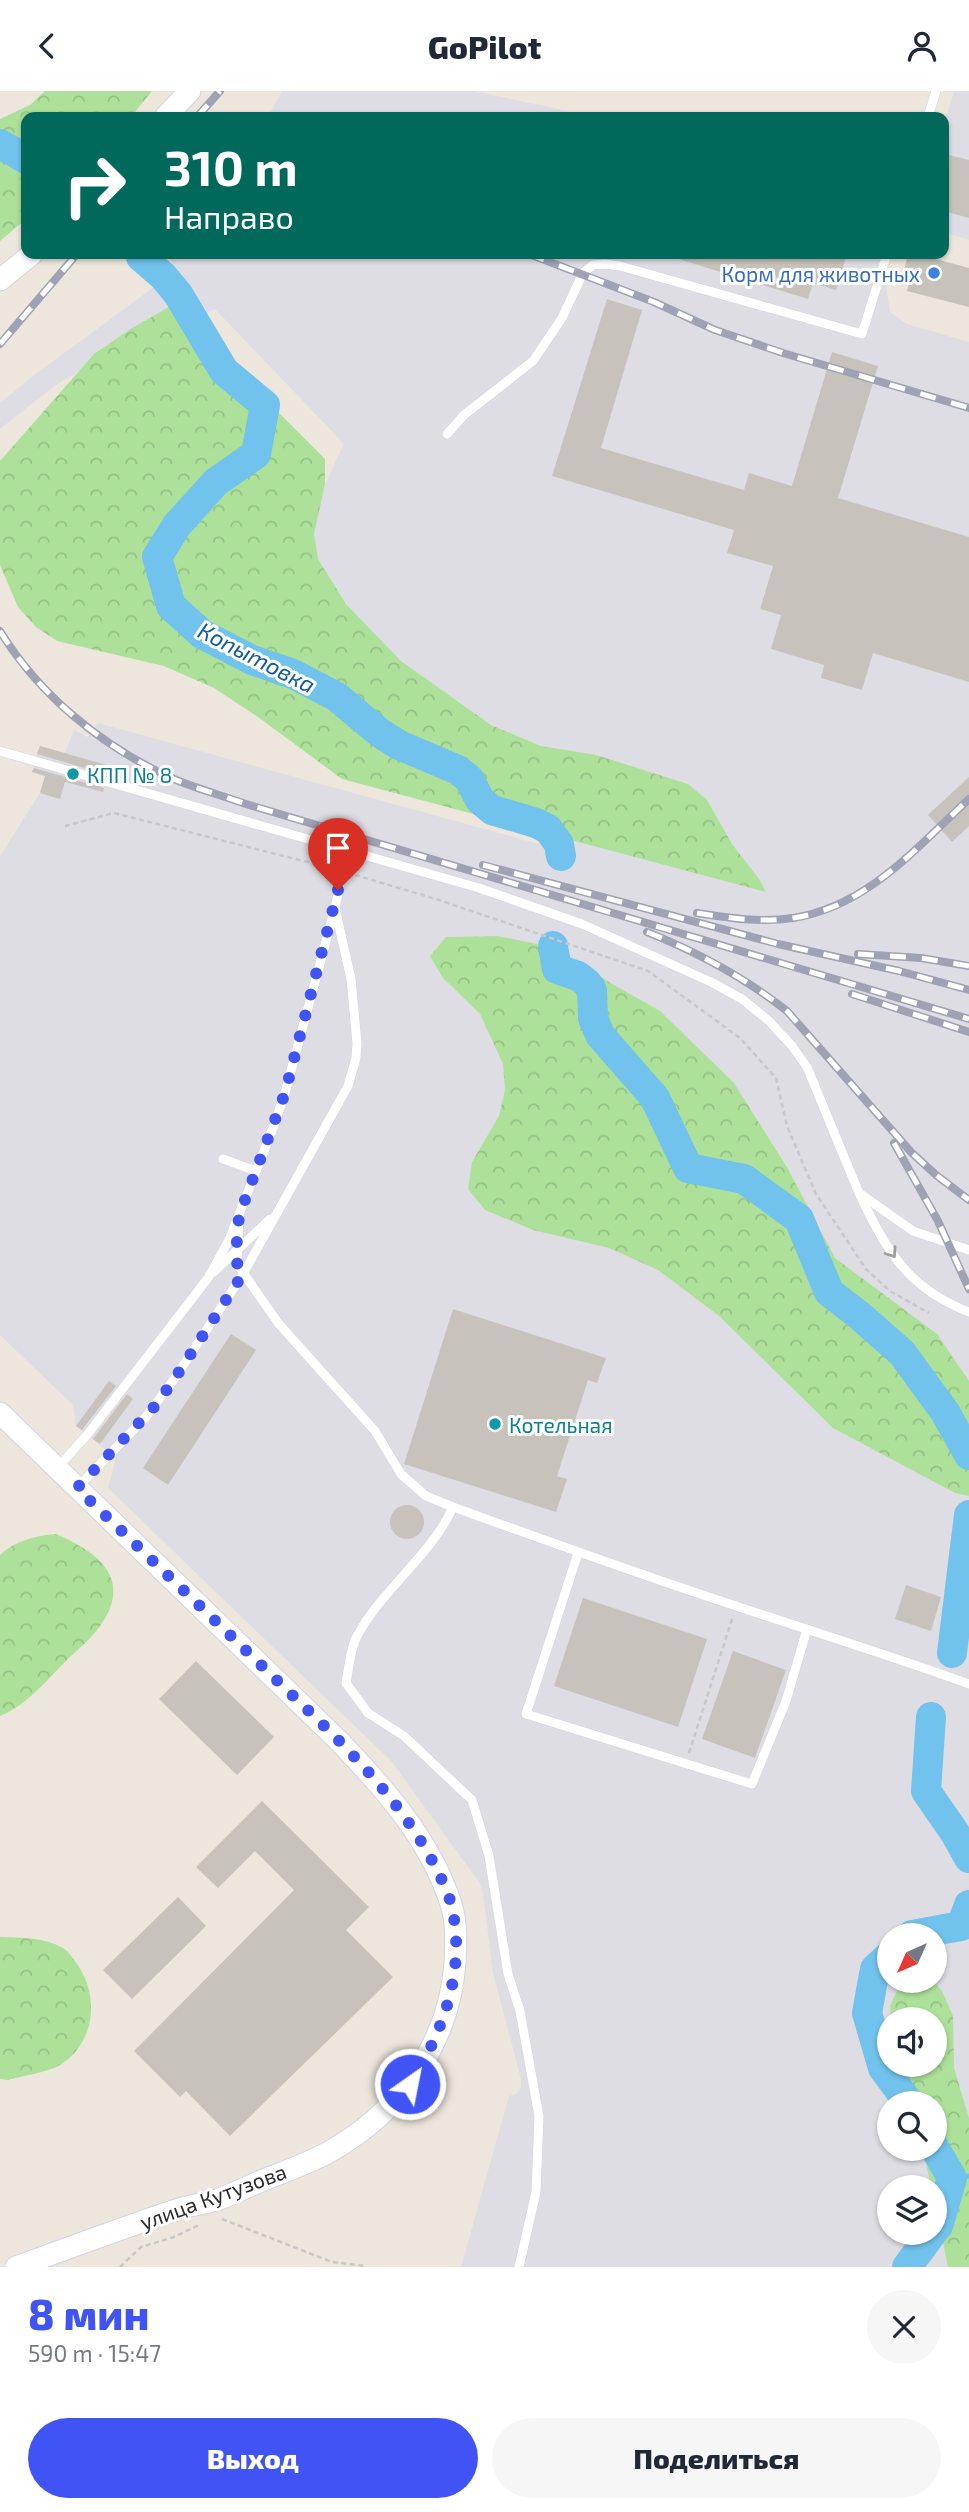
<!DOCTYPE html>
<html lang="ru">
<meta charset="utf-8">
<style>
:root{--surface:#fff;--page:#f6f6f7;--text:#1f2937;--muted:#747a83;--accent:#4053f5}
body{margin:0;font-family:"Exo 2",sans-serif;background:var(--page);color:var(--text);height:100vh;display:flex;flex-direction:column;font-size:26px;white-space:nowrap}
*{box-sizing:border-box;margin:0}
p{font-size:23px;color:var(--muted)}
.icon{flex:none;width:38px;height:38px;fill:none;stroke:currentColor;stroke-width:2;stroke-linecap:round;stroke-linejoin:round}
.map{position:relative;height:2176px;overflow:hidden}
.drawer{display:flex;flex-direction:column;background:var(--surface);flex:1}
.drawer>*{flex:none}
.banner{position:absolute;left:21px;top:21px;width:928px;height:147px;border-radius:14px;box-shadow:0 2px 5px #0004;background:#00695c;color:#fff;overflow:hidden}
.needle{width:46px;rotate:225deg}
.tools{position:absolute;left:877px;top:1832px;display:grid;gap:14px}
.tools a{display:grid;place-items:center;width:70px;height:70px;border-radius:50%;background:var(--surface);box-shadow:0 2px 5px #0004;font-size:35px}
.pin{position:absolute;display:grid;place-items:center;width:60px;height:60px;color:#fff;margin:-72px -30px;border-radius:50% 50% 50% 0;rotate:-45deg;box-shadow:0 0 7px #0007}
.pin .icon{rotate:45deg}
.me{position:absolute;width:77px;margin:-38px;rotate:33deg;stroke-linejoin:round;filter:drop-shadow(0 0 5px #0008)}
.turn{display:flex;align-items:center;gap:24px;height:147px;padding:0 28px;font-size:32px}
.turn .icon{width:91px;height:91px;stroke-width:2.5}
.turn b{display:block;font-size:49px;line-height:60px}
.round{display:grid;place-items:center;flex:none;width:74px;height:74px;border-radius:37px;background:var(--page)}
.head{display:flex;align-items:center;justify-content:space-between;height:119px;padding:0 28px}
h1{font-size:42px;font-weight:800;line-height:52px;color:var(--accent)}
.cta{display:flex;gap:14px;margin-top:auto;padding:14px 28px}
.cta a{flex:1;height:80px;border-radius:42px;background:var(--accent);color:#fff;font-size:28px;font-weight:800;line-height:80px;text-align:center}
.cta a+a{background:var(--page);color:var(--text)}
header{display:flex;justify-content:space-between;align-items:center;height:91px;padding:0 28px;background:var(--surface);font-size:32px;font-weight:800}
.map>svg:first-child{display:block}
</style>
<header><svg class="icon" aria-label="back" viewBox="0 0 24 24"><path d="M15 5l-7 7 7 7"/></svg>GoPilot<svg class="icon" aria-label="person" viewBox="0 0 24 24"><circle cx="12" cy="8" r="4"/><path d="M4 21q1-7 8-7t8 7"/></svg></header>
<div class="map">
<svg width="969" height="2176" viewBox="0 0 969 2176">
<defs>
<pattern id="forest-crowns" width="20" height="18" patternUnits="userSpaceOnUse" patternTransform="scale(1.75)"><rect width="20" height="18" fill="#ade19a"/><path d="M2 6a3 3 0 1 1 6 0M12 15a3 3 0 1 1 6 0" fill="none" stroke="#95c185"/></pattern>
</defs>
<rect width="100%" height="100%" fill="#ece6dc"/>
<g fill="#dfdde4" fill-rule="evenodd">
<path d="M 282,0 L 472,0 L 559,18 L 584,26 L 271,26 L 270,22 Z"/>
<path d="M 954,0 L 969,0 L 969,149 L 943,141 L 943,37 Z"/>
<path d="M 170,163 L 881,163 L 890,221 L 907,233 L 969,251 L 969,2176 L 461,2176 L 509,2005 L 516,2003 L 521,1997 L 521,1988 L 493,1882 L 483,1802 L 479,1791 L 392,1671 L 108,1397 L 116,1367 L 76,1335 L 73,1314 L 0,1244 L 0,765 L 40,702 L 45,685 L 32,681 L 40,655 L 65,662 L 74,639 L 87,646 L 98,632 L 550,756 L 273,505 L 344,353 L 215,218 L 107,263 L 53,296 L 0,338 L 0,312 L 33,285 L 173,182 ZM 889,1844 L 934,1844 L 934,1890 L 889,1890 ZM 889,1928 L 934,1928 L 934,1974 L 889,1974 ZM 889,2012 L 934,2012 L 934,2058 L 889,2058 ZM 889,2096 L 934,2096 L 934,2142 L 889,2142 Z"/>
</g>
<g fill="url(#forest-crowns)">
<path d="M 45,0 L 152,0 L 131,26 L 26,26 L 26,128 L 0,150 L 0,28 L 30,14 Z"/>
<path d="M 189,212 L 231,274 L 325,368 L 325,393 L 314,443 L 318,468 L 346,513 L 401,570 L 491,634 L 541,655 L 596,664 L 688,693 L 707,709 L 732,753 L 759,788 L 766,801 L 342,688 L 258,626 L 214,597 L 164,575 L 57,550 L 36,536 L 18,516 L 0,474 L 0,370 L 94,263 L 129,239 L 167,217 Z"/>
<path d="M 498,845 L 546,855 L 660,920 L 734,992 L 788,1078 L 835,1167 L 937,1243 L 969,1290 L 969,1405 L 955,1402 L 833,1337 L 719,1225 L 658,1179 L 609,1157 L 533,1139 L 485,1119 L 468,1098 L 472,1071 L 499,1025 L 505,999 L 503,973 L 480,923 L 443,887 L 430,865 L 446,846 Z"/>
<path d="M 56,1443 C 98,1461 134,1488 100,1535 C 91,1548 77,1559 66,1570 C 46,1590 27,1614 0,1625 L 0,1464 C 16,1449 35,1445 56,1443 Z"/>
<path d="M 0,1846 C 22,1847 44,1846 63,1857 C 68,1860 71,1865 74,1869 C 100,1901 97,1951 60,1974 C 46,1982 24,1984 8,1989 L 0,1988 Z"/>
<path d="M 933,1890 L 942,1900 L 953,1925 L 954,1977 L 969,2027 L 969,2176 L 948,2176 L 935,2111 L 934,2096 L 931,2096 L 923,2058 L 934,2058 L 934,2012 L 914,2012 L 904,1974 L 934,1974 L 934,1928 L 891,1928 L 890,1915 L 901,1891 Z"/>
</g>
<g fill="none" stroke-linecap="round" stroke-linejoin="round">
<path stroke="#71c2ec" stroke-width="5" d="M 952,2087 L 969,2085"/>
<g stroke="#71c2ec" stroke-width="30">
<path d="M 0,53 L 26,68"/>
<path d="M 141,166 L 163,185 L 178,203 L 224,280 L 265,314 L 256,363 L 216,391 L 177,434 L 157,466 L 171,515 L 202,543 L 252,569 L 293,583 L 337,606 L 380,642 L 399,654 L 458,679 L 469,688 L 480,709 L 492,719 L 536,732 L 548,738 L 559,753 L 561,765"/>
<path d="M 553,855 L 557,878 L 578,885 L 587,892 L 592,899 L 593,927 L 600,944 L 655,1007 L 688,1077 L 744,1088 L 799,1128 L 829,1201 L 860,1225 L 902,1262 L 945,1321 L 969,1364"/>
<path d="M 952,1562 L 969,1424"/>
<path d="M 931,1626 L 926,1700 L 955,1742 L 969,1767"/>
<path d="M 912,1844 L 961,1835 L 969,1814"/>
<path d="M 889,1865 L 875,1878 L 867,1922 L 883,1977 L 909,2012"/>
<path d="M 934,2056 L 952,2087 L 938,2135 L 934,2139"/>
<path d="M 907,2176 L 932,2142"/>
</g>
</g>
<g fill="#c7c3bc">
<path d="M 945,63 L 969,69 L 969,127 L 943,120 L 943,71 Z"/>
<path d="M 672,163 L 847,163 L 836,199 L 813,192 L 808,208 L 672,166 Z"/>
<path d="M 908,163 L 917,163 L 969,177 L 969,216 L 907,200 L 911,185 L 903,183 Z"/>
<path d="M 607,208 L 642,219 L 601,357 L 744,399 L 749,382 L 792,395 L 832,261 L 878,275 L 838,407 L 969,446 L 969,591 L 873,562 L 862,599 L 821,587 L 824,574 L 771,558 L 781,524 L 760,518 L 773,475 L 727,462 L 734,439 L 552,385 Z"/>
<path d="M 40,655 L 110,675 L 108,684 L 37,663 Z"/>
<path d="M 34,677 L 104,697 L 103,701 L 65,691 L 60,708 L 40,702 L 45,685 L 32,681 Z"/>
<path d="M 969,686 L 969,735 L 952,751 L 928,724 Z"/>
<path d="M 453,1218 L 606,1267 L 597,1292 L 588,1289 L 557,1385 L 567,1388 L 556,1421 L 404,1373 Z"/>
<path d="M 231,1243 L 256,1259 L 168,1394 L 143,1377 Z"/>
<path d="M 109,1290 L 116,1295 L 82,1339 L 76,1335 Z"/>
<path d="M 127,1303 L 133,1308 L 100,1353 L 93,1348 Z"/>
<circle cx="407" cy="1431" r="17"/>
<path d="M 906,1494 L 941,1506 L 931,1540 L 895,1528 Z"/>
<path d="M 583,1507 L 707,1548 L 678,1636 L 554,1595 Z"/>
<path d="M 733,1560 L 786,1579 L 755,1667 L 702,1648 Z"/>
<path d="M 196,1570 L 274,1646 L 237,1684 L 159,1608 Z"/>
<path d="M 262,1710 L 369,1816 L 346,1839 L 393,1886 L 230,2045 L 186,2000 L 180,2006 L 134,1960 L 294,1799 L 255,1760 L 218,1797 L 196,1776 Z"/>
<path d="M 178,1806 L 206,1835 L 132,1908 L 103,1879 Z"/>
</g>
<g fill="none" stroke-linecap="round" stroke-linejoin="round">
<defs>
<g id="service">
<path d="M 928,26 L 936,0"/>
<path d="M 447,343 L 464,324 L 533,270 L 562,227 L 583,182 L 593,174 L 605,173 L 620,175 L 862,243 L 887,163"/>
<path d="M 0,660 L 479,797 L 582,833 L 711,891 L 742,908 L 769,930 L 792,955 L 807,976 L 859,1102 L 913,1140 L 969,1159"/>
<path d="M 223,1068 L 256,1080"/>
<path d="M 860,1104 C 886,1160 909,1198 969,1221"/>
<path d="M 239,1125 L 237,1173 L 279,1233 L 375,1340 L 401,1383 L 426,1405 L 453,1416 C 431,1465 383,1497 357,1545 C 350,1558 349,1578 346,1592 L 368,1622 L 404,1645 L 472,1709 L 489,1765 L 508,1883 L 520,1920 L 539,2025 L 536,2101 L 519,2176"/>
<path d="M 214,1181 L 270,1128"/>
<path d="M 58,1376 L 87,1344 L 208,1187 L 229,1149 L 273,1037 L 285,1002 L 335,817"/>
<path d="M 77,1397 L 145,1327 L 175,1287 L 243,1183 L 348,995 L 356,967 L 357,952 L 351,888 L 335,817 L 347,761"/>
<path d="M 453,1416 C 547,1450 641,1484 736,1515 C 814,1541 892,1565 969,1593"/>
<path d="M 578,1462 L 526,1623 L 752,1693 L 786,1610 L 807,1538"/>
</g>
<g id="tertiary">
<path d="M 165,26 L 190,0"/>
<path d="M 0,189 L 32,163"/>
<path d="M 0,1322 L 338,1649 C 384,1697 430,1748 451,1813 C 457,1832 456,1852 455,1871 C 450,1952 399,2022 329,2061 C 309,2072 286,2080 266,2088 C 249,2095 233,2103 217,2109 C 203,2113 189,2114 176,2119 C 122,2137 69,2157 16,2176"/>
</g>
</defs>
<use href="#service" stroke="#d2d3e2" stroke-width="10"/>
<use href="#tertiary" stroke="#d2d3e2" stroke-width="23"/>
<g stroke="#c8c8c8" stroke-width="2.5" stroke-dasharray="5 3.5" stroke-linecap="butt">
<path d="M 65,735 L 114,722 L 331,777"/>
<path d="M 355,784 L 436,808 L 648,880 L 740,947 L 776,987 L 787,1035 L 816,1103 L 866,1178 L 890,1200 L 929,1222"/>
<path d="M 689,1662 L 733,1525"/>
<path d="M 222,2128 L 332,2171 L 366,2175"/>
<path d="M 120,2176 L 141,2156 L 174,2146 L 199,2134"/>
</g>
<use href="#service" stroke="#fff" stroke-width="9"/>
<use href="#tertiary" stroke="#fff" stroke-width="21"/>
<defs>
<g id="rail">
<path d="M 197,26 L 220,0"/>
<path d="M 529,163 L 654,211 L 715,239 L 783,262 L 969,317"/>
<path d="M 0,253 L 77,163"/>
<path d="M 0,540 C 40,605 101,654 169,686 C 194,697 221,704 246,713 L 969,928"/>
<path d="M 483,774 L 778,853 L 899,880 L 969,899"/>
<path d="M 697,822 C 729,827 761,832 793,827 C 867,816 917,756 969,708"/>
<path d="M 647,841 C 697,861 744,886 787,920 L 911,1061 L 936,1084 L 969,1109"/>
<path d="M 858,863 L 921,867 L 969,875"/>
<path d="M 852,903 L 969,941"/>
<path d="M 894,1052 L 938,1130 L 969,1198"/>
</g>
</defs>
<use href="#rail" stroke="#9fa1b4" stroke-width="8"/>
<use href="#rail" stroke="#fff" stroke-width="5" stroke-dasharray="16" stroke-linecap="butt"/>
</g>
<defs><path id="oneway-chevron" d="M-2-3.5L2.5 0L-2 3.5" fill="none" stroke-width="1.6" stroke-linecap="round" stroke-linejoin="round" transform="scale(1.75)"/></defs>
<use stroke="#9f9f9f" href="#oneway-chevron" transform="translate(892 1162) rotate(56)"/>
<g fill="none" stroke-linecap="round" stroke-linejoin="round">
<path stroke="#4053f5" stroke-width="12" stroke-dasharray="0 21.6" d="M 338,799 L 285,1002 L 239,1125 L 236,1161 L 237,1172 L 243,1183 L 175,1287 L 156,1314 L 77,1397 C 137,1455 197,1512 257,1570 C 321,1633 391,1692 434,1773 C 441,1787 449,1802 452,1817 C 466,1879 443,1941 410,1993"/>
</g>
<circle fill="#3f7fe0" stroke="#fff" stroke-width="2.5" cx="934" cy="182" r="7"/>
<g fill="#0f9aa8" stroke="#fff" stroke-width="2.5">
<circle cx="73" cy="683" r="7"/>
<circle cx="495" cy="1333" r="7"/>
</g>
<g text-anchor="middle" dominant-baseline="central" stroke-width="6" stroke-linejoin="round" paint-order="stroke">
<g font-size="21" fill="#366cbe" stroke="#fff" text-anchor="end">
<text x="920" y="182">Корм для животных</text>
</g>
<g font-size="21" fill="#0d838f" stroke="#fff" text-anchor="start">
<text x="87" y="683">КПП № 8</text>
<text x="509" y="1333">Котельная</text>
</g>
<g font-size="21" fill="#2a2a2a" stroke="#fff">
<text transform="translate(213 2105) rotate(-20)">улица Кутузова</text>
</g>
<g font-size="23" font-style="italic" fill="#105e98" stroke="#fff">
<text transform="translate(257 566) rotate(27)">Копытовка</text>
</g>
</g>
</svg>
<div class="tools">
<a><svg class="needle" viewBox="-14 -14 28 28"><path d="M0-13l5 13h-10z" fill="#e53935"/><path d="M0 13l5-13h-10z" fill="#747a83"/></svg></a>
<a><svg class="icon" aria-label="sound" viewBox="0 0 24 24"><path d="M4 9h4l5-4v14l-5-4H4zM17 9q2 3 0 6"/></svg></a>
<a><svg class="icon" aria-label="search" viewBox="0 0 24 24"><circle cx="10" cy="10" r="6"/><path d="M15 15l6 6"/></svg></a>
<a><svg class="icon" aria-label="layers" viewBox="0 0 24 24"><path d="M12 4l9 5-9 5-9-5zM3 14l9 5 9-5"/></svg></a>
</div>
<div class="pin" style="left:338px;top:799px;background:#d93025"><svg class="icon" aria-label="arrive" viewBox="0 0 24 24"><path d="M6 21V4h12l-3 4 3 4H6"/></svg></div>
<svg class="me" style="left:410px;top:1993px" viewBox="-20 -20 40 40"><circle r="17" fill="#4053f5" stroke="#fff" stroke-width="3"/><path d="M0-11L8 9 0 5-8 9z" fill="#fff"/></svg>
<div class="banner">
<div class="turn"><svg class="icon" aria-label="right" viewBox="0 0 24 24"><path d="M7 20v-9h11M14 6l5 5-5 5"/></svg><div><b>310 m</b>Направо</div></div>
</div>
</div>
<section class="drawer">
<div class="head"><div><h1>8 мин</h1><p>590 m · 15:47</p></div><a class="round"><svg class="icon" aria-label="close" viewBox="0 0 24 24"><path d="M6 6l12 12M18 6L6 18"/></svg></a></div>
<div class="cta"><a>Выход</a><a>Поделиться</a></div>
</section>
